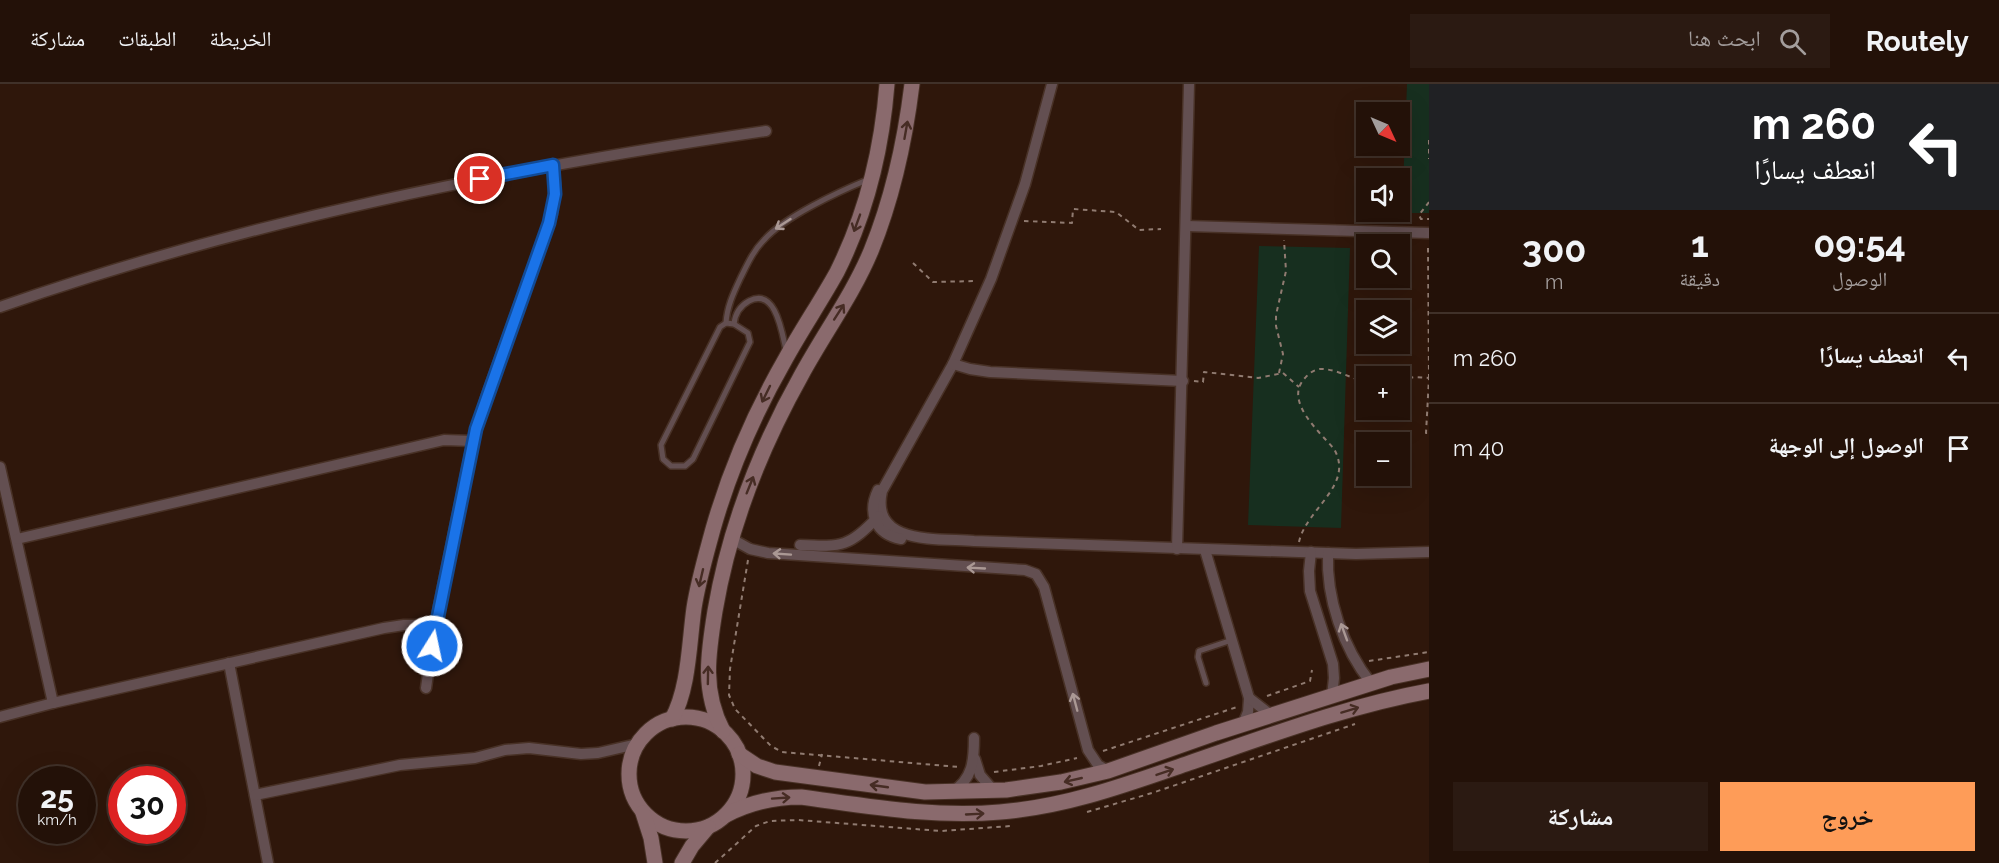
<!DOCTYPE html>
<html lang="ar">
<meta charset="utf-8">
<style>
:root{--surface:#231108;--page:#2b1a12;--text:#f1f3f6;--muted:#a39d9c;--line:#403129;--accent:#fe9c58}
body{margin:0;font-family:Raleway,"Noto Naskh Arabic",sans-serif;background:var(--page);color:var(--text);direction:rtl;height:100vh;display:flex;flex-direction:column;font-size:22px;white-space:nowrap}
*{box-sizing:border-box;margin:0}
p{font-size:20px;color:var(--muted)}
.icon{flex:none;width:33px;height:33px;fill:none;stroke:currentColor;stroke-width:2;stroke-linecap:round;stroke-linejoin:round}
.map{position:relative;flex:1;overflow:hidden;direction:ltr}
.side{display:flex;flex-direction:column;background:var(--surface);width:570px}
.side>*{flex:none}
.guide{background:#202124;color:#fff;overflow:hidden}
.needle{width:39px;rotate:134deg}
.controls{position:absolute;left:1356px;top:18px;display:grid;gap:12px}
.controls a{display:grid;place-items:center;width:54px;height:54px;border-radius:0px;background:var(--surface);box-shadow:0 6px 24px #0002,0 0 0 2px var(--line);font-size:30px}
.speed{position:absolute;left:18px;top:682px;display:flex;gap:12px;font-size:30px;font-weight:700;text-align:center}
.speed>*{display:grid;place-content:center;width:78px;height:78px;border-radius:50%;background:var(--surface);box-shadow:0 6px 24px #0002,0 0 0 2px var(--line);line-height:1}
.speed small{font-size:15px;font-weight:400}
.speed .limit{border:9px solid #d22;background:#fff;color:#111}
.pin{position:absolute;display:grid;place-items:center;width:51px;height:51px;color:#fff;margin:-26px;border:3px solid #fff;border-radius:50%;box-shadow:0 2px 6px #0007}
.me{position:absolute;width:66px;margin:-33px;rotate:10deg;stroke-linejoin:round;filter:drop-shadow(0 0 4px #0008)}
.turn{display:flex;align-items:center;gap:21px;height:126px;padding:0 24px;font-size:27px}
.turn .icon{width:78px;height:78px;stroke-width:2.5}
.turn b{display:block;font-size:42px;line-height:51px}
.eta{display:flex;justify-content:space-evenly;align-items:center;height:102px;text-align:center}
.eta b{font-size:36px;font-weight:700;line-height:42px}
.action{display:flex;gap:12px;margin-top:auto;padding:12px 24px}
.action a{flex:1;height:69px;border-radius:0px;background:var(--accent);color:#111;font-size:24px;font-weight:700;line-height:69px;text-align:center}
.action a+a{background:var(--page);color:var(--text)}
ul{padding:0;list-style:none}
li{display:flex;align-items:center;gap:18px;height:90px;padding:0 24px;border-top:2px solid var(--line)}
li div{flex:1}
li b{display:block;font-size:22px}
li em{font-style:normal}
header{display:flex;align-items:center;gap:36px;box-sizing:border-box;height:84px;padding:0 30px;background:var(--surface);border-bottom:2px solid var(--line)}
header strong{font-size:28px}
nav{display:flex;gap:33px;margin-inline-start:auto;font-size:21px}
.search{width:420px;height:54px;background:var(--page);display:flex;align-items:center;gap:15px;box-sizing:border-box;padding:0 21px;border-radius:0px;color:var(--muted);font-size:22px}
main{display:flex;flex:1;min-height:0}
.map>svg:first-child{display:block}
</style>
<header>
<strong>Routely</strong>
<div class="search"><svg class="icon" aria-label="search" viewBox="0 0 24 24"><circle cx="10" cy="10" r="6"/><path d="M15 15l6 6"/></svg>ابحث هنا</div>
<nav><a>الخريطة</a><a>الطبقات</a><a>مشاركة</a></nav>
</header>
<main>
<section class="side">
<div class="guide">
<div class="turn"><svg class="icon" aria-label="left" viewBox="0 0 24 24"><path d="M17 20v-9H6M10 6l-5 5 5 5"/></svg><div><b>260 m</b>انعطف يسارًا</div></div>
</div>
<div class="eta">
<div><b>09:54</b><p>الوصول</p></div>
<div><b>1</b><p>دقيقة</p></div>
<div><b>300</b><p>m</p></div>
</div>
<ul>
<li><svg class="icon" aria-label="left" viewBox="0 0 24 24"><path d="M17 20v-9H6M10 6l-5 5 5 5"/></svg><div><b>انعطف يسارًا</b></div><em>260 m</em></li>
<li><svg class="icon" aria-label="arrive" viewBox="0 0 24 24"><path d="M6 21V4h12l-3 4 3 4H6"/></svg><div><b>الوصول إلى الوجهة</b></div><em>40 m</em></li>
</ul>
<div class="action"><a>خروج</a><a>مشاركة</a></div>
</section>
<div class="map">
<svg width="1429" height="779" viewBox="0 0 1429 779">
<rect width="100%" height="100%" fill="#2f170b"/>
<g fill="#172f1f">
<path d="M 1407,0 L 1429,0 L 1429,129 L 1402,129 Z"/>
<path d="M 1259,162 L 1350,164 L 1341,444 L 1248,441 Z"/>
</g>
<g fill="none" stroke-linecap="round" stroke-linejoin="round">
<defs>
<g id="lane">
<path d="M 726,239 L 734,240 L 748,249 L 750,258 L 748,262 L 693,375 L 685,382 L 671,382 L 663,375 L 661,361 L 720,243 Z"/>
<path d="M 726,239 C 727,223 733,210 740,195 C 747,181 753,167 764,156 C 784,133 838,108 867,96"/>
<path d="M 734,240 C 735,230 740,222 749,217 C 776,203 782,249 786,266"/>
<path d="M 1206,599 L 1198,573 L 1199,567 L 1232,556"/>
</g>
<g id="street">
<path d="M 1052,0 L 1025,100 L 991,195 L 953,280 L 882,407 C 870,462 939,454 974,457 L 1356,470 L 1429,468"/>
<path d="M 1187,142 L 1429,149"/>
<path d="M 0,223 C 248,136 507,85 766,47"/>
<path d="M 953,280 L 970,285 L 990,288 L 1183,297"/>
<path d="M 0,383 L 53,619"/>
<path d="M 878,406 C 867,429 875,450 901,455"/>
<path d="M 17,455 L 444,356 L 473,357"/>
<path d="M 732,455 L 750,465 L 768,469 L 1025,486 L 1036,490 L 1044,503 L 1088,666 L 1098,681 L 1108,687"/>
<path d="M 800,461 C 844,463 848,463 879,432"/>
<path d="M 1177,465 L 1189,0"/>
<path d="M 1205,466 L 1249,614 L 1248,628 L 1243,640"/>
<path d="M 1311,468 L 1309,487 L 1310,507 L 1333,580 L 1334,594 L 1332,612"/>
<path d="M 1328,469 C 1326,514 1343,564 1371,599"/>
<path d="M 229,579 L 268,779"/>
<path d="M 426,604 L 435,541 L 473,357 L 487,311 L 552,130 L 555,100 L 553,81"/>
<path d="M 1249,614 L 1271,631"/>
<path d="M 0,633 L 53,619 L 384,544 L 404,541 L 435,541"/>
<path d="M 975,675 L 980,691 L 993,706"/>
<path d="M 952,708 C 973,695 974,676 974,654"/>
<path d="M 255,711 L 400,681 L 475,674 L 505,666 L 529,664 L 581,670 L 598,669 L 637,660"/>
</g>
<g id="secondary">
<circle cx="686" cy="690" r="57"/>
<path d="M 672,635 C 689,604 689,560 694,524 C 698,498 706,471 713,445 C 730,385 755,328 786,274 C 802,245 821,217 837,188 C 866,130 882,64 887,0"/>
<path d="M 723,647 C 702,607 708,570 715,527 C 729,444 761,363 802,290 C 825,248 853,210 871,167 C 893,113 905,57 912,0"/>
<path d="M 739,670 L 757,682 L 775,688 L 925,708 L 1006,706 L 1061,698 L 1108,687 L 1216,649 L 1391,593 L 1429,585"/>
<path d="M 643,729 L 651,754 L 655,779"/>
<path d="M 726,731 C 751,718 774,713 801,713 C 868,722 933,734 1000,728 C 1066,723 1128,700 1189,679 C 1268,652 1347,622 1429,607"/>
<path d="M 682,779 L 692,762 L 708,743"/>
</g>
</defs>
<use href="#lane" stroke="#483126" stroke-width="8"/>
<use href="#street" stroke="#483126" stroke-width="13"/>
<use href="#secondary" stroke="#483126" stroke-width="17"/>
<g stroke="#907b71" stroke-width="2" stroke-dasharray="4.5 4.5" stroke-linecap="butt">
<path d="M 1429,56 L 1429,75"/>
<path d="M 1429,118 L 1419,131 L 1421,135 L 1429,135"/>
<path d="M 1024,137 L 1072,139 L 1073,125 L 1116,128 L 1139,146 L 1161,145"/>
<path d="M 1428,164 L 1429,294"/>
<path d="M 913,179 L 933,198 L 977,197"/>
<path d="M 1279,289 L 1283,270 L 1276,242 L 1276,231 L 1286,187 L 1284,156"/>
<path d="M 1400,296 L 1415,293 L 1429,294 L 1426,349 L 1429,349"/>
<path d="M 1194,297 L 1203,298 L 1204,288 L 1258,294 L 1283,289 L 1299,303"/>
<path d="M 1299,458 C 1306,425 1355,401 1334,365 C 1320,348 1283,317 1305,294 C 1309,289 1315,285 1321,285 C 1337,285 1352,295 1366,298"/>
<path d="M 748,476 L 730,585 L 729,611 L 735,625 L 771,662 L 782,668 L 959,683"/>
<path d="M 1369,577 L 1429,568"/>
<path d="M 1267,612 L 1310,597 L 1312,586"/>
<path d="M 1103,667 L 1237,623"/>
<path d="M 819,682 L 822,670"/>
<path d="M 994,688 L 1041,682 L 1077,674"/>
<path d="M 1087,728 L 1152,709 L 1355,640"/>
<path d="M 715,779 L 756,742 L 770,737 L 798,736 L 941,747 L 1011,742"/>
</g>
<use href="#lane" stroke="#634f51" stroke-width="5"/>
<use href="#street" stroke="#634f51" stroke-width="10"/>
<use href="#secondary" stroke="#8a6a6d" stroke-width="15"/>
</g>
<defs><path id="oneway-shaft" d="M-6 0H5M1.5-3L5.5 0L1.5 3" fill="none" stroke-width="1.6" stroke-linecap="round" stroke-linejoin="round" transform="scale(1.5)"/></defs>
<g stroke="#462c24">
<use href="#oneway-shaft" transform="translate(906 46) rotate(-80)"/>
<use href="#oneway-shaft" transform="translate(857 139) rotate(110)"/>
<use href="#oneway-shaft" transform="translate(839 228) rotate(-57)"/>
<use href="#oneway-shaft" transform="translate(766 310) rotate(116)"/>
<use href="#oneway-shaft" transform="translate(750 401) rotate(-68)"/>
<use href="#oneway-shaft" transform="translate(701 494) rotate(103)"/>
<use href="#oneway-shaft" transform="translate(708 591) rotate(-89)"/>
<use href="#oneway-shaft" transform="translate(1350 626) rotate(-17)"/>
<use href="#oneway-shaft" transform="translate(1165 688) rotate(-19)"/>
<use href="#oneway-shaft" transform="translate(1073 696) rotate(167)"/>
<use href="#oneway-shaft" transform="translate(879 702) rotate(-172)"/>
<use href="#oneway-shaft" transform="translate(781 714) rotate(-4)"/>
<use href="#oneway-shaft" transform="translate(975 730) rotate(-3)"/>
</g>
<g stroke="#aa9894">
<use href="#oneway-shaft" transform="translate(783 140) rotate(147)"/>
<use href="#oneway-shaft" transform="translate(782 470) rotate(-176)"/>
<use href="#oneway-shaft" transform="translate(976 484) rotate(-177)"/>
<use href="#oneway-shaft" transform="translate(1344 548) rotate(-110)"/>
<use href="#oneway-shaft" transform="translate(1075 618) rotate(-105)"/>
</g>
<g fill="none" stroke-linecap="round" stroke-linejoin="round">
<defs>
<path id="route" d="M 432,562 L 476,345 L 549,139 L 555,110 L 553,81 L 480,95"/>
</defs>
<use href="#route" stroke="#114b97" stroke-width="15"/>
<use href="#route" stroke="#1a73e8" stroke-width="10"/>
</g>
</svg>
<div class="controls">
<a><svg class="needle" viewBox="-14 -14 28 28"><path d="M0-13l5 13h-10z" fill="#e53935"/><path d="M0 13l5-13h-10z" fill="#a39d9c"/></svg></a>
<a><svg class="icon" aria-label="sound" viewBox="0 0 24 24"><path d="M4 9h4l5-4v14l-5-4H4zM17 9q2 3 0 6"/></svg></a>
<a><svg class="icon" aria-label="search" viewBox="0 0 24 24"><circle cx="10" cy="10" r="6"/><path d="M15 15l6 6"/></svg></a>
<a><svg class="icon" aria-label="layers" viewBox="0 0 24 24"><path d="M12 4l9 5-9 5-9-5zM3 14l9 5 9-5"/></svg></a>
<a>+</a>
<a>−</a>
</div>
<div class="speed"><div>25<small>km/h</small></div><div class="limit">30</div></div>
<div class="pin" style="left:480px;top:95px;background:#d93025"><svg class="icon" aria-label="arrive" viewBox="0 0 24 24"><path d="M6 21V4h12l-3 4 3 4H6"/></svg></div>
<svg class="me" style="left:432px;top:562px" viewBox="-20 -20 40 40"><circle r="17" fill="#1a73e8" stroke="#fff" stroke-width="3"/><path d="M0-11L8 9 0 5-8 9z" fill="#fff"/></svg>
</div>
</main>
